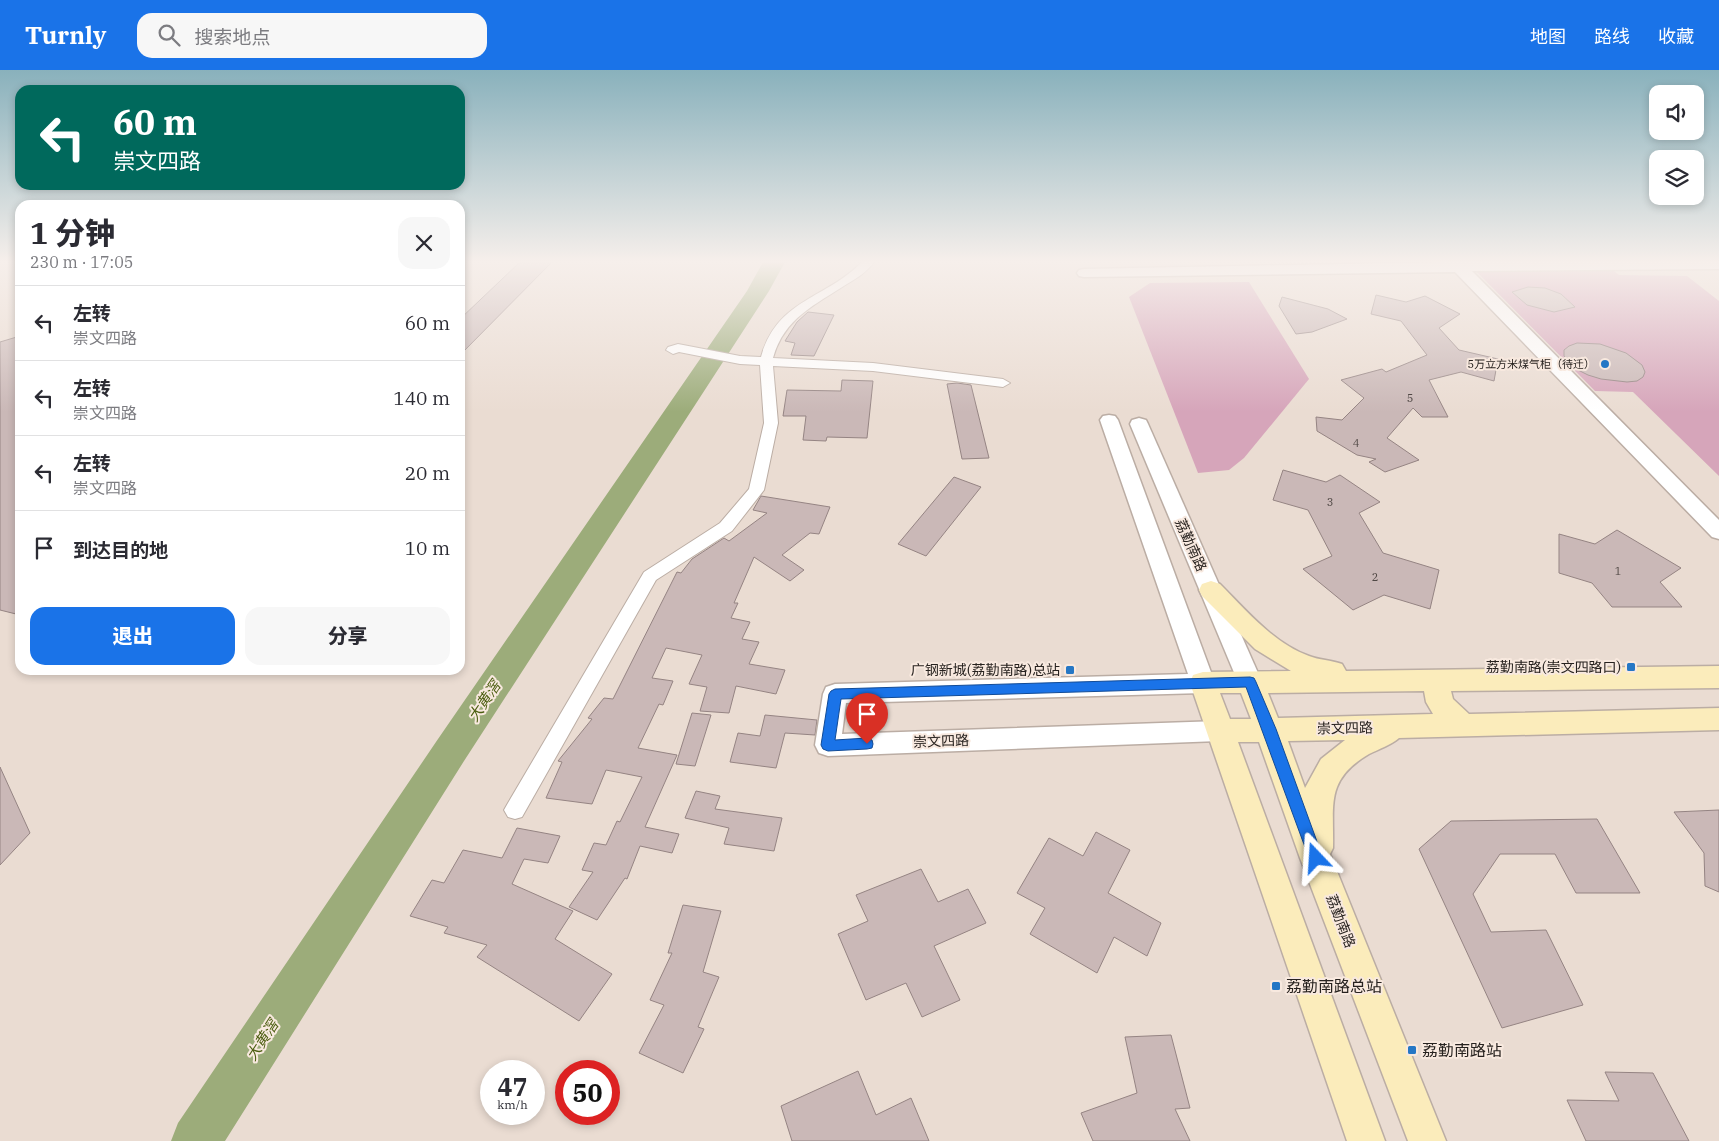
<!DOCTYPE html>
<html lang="zh">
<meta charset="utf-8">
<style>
:root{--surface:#fff;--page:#f7f7f7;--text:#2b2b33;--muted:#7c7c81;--line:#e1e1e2;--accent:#1a73e8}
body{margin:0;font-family:"IBM Plex Serif","Noto Sans SC",serif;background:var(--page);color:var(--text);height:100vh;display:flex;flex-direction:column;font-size:19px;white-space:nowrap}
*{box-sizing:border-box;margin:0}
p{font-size:16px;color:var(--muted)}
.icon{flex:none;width:28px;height:28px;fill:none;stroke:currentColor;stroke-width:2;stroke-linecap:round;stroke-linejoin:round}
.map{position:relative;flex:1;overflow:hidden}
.panel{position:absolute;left:15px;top:130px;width:450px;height:475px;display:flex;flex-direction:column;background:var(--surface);border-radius:15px;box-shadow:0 2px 8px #0003}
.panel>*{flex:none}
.banner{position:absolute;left:15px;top:15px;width:450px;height:105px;border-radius:15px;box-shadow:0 2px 8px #0003;background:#00695c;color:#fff;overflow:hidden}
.fabs{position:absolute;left:1649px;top:15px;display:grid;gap:10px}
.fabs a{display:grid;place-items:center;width:55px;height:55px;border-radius:10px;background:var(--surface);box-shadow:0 2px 8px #0003;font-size:25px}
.speed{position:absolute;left:480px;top:990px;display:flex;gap:10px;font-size:25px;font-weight:700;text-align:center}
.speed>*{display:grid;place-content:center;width:65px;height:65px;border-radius:50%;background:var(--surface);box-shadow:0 2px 8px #0003;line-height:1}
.speed small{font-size:12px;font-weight:400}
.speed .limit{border:8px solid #d22;background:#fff;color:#111}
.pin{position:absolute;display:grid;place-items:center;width:42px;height:42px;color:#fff;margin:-51px -21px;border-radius:50% 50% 50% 0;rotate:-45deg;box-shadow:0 0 5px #0007}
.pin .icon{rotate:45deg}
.me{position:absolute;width:55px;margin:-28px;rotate:340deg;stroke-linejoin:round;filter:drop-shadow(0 0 4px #0008)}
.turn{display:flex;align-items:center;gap:18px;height:105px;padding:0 15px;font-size:22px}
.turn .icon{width:65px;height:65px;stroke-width:2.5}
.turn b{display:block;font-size:35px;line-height:42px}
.round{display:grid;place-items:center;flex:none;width:52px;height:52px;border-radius:15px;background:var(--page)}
.overview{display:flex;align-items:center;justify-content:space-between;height:85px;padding:0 15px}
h1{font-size:30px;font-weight:800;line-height:38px}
.button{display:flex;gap:10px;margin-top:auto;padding:10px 15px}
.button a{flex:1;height:58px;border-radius:15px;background:var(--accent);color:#fff;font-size:20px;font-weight:800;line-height:58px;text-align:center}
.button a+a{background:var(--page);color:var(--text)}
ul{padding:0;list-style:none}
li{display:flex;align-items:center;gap:15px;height:75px;padding:0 15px;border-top:1px solid var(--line)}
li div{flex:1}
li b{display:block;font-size:19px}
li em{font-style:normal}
header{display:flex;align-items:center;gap:30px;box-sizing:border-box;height:70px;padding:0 25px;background:var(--accent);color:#fff}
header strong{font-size:24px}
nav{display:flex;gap:28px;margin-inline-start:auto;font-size:18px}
.search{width:350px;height:45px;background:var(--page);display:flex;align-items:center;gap:12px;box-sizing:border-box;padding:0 18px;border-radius:15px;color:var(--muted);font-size:19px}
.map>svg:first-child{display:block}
</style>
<header>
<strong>Turnly</strong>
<div class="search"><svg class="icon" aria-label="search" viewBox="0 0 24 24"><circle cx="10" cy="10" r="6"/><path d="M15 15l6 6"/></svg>搜索地点</div>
<nav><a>地图</a><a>路线</a><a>收藏</a></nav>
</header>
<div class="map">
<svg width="1719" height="1071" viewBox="0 0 1719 1071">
<rect width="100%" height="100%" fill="#eadcd2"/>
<g fill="#d6a5ba">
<path d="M 1467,192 L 1603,192 L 1619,205 L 1687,206 L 1719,231 L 1719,406 L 1633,322 L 1595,321 Z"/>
<path d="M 1249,212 L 1309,309 L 1244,388 L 1229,400 L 1198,403 L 1129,227 L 1150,213 Z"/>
</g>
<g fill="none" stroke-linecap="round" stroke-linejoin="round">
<path fill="#9cac7a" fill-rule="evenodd" d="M 763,192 L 785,192 L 769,221 L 464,691 L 225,1071 L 171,1071 L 178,1053 L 438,669 L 747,221 Z"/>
</g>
<g fill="#cab8b7" stroke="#958483">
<path d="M 520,192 L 552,192 L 460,285 L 460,249 Z"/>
<path d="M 1528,217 L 1545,218 L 1561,224 L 1575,237 L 1554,242 L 1527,235 L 1512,222 Z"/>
<path d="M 1376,225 L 1406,232 L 1425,226 L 1460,244 L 1439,258 L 1459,280 L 1498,289 L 1494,311 L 1461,302 L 1429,310 L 1448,347 L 1422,347 L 1413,338 L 1387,368 L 1419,390 L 1385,402 L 1369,392 L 1376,389 L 1357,385 L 1317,361 L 1316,347 L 1342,350 L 1364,328 L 1341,310 L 1382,299 L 1386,302 L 1427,285 L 1401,251 L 1371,244 Z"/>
<path d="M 1282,227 L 1328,239 L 1347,249 L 1312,262 L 1296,264 L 1279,236 Z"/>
<path d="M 808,242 L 834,245 L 814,286 L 791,285 L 795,273 L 785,271 L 797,252 Z"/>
<path d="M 20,266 L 20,545 L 0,540 L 0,272 Z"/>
<path d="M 1577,273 L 1600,274 L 1626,283 L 1642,295 L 1645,302 L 1643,307 L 1637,311 L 1627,312 L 1601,309 L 1588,305 L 1576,299 L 1564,286 L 1564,280 L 1569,276 Z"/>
<path d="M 842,310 L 873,311 L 867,368 L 827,367 L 826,371 L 803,370 L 806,346 L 783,346 L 787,320 L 841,321 Z"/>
<path d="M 957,313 L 971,315 L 989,388 L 962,389 L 947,314 Z"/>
<path d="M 1283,400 L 1326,412 L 1340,405 L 1380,432 L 1359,443 L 1383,483 L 1439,500 L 1430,539 L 1384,525 L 1353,540 L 1303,499 L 1332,486 L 1308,440 L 1273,430 Z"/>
<path d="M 954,407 L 981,417 L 926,486 L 898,474 Z"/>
<path d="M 761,426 L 830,437 L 819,464 L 810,463 L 782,485 L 804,500 L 790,511 L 754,487 L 734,533 L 738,533 L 731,548 L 750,552 L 742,569 L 759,572 L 749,594 L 785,600 L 776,624 L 736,616 L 729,643 L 700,641 L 707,617 L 689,614 L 702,585 L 666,578 L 652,608 L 673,611 L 663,635 L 659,634 L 638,678 L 677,685 L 645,757 L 679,764 L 672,783 L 640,776 L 627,809 L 625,808 L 597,850 L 569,837 L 593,802 L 582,800 L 594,773 L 606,775 L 617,751 L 620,752 L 642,707 L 606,700 L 592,734 L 546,728 L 562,692 L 558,691 L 592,649 L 588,648 L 604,628 L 613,629 L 677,502 L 681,503 L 692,489 L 724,468 L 729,471 L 767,443 L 753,440 Z"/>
<path d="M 1617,460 L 1681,498 L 1660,512 L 1682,537 L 1612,537 L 1592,513 L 1559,503 L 1559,464 L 1595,474 Z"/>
<path d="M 692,643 L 711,645 L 695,696 L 676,694 Z"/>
<path d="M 765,645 L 817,650 L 815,665 L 785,663 L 776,698 L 730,692 L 738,663 L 760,666 Z"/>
<path d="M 0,697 L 30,763 L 0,795 Z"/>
<path d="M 696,721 L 720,726 L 715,739 L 782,748 L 774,781 L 724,774 L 729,758 L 685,748 Z"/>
<path d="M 1719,740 L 1719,822 L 1705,816 L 1704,783 L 1674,742 Z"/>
<path d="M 1597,749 L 1640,823 L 1576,823 L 1555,784 L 1500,784 L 1473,824 L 1491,862 L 1546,860 L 1583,935 L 1502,958 L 1419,779 L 1451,751 Z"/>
<path d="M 517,758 L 560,766 L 548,793 L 524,789 L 512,814 L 573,841 L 555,869 L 612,904 L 579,951 L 477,887 L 487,875 L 444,863 L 448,857 L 410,846 L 432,810 L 444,813 L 463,780 L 502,788 Z"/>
<path d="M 1096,762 L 1130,780 L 1108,823 L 1161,853 L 1147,886 L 1114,867 L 1097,903 L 1030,864 L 1045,838 L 1017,823 L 1049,768 L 1083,786 Z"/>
<path d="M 921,799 L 938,832 L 968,819 L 986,853 L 934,876 L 960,930 L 922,947 L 906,913 L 866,930 L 838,864 L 868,851 L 856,825 Z"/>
<path d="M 683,835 L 721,841 L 703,902 L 719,907 L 698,957 L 704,959 L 683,1003 L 639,983 L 664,935 L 650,930 L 672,883 L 668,883 Z"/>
<path d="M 1171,965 L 1190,1038 L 1175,1039 L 1190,1071 L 1093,1071 L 1081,1043 L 1137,1023 L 1125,967 Z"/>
<path d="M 858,1001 L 876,1045 L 911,1028 L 929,1071 L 792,1071 L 781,1036 Z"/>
<path d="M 1605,1002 L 1653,1003 L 1689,1071 L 1586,1071 L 1567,1030 L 1619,1031 Z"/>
</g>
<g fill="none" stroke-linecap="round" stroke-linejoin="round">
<defs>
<path id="minor" d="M 862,192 L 874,192 C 867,202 857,208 847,214 C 815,235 784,248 773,288 L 873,293 L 1003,309 L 1010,313 L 1003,317 L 873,301 L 773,296 L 778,353 L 764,420 L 732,461 L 656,510 L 522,747 L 515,749 L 508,747 L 504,740 L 508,733 L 644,502 L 720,453 L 749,419 L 764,353 L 760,295 L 740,294 L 679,282 L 673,284 L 666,280 L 668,277 L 678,274 L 740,286 L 761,287 C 777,229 826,229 862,192 Z"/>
<g id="tertiary">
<path d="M 1447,192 L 1719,192 L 1719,199 L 1472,201 L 1719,450 L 1719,469 L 1712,467 L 1455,202 L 1084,207 L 1079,206 L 1077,203 L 1079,200 L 1084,199 Z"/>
<path d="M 1109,345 L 1115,346 L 1118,350 L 1215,613 L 1212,620 L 1203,623 L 846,633 L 842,664 L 1219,651 L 1228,654 L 1232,661 L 1228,668 L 1219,671 L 828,686 L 819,683 L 815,675 L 823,624 L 826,617 L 835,614 L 1188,604 L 1100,350 L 1103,346 Z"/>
<path d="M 1139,348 L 1146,350 L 1148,354 L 1262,612 L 1259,619 L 1250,622 L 1241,619 L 1238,612 L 1130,354 L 1132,350 Z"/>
</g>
<path id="secondary" d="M 1211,511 L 1220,514 C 1246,540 1273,573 1309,586 C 1319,590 1331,590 1342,594 L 1346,601 L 1719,596 L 1719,618 L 1451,621 L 1453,629 L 1469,644 L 1719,638 L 1719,660 L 1399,668 C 1391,675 1379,679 1369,684 C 1325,710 1334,734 1333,778 L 1330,784 L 1446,1071 L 1408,1071 L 1300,788 L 1259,672 L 1238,672 L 1385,1071 L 1347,1071 L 1190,613 L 1193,605 L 1203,602 L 1291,601 L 1255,579 L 1202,526 L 1199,520 L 1202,514 ZM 1424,621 L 1426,632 L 1433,644 L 1278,648 L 1268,623 ZM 1220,623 L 1241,623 L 1251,649 L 1230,649 ZM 1345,670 L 1321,689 L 1305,718 L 1288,671 Z"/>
</defs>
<use href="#minor" stroke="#bbada4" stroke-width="2"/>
<use href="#tertiary" stroke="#bbada4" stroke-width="3"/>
<use href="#secondary" stroke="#bbada4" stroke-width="3"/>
<use href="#minor" fill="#fff" fill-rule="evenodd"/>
<use href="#tertiary" fill="#fff" fill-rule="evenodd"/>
<use href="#secondary" fill="#fbecbb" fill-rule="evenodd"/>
</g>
<linearGradient id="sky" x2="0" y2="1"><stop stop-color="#89b1bc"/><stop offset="0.56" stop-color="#f6efeb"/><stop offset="1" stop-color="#f6efeb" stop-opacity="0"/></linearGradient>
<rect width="1719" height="342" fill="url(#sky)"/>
<path fill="#1a73e8" stroke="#114b97" d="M 1250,607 L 1254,608 L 1256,612 L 1276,659 L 1323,788 L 1321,792 L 1316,794 L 1311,792 L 1309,788 L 1246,617 L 841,629 L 835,670 L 867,668 L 872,670 L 873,674 L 872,678 L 867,679 L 828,681 L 823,679 L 821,675 L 829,624 L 831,621 L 835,619 Z"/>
<g fill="#2577c5" stroke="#f8e9df" stroke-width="2">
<circle cx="1605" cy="294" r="5"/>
<rect x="1626" y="592" width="10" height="10" rx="2.5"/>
<rect x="1065" y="595" width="10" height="10" rx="2.5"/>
<rect x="1271" y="911" width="10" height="10" rx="2.5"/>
<rect x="1407" y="975" width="10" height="10" rx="2.5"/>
</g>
<g text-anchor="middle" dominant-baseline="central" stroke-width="4" stroke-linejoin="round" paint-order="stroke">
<g font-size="11" fill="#27221f" stroke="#f8e9df" text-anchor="end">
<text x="1595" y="294">5万立方米煤气柜（待迁）</text>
</g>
<g font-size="11" fill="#504845">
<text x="1410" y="328">5</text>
<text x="1356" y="373">4</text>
<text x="1330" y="432">3</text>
<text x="1618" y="501">1</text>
<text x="1375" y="507">2</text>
</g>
<g font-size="14" fill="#27221f" stroke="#f8e9df">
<text transform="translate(1191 475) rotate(66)">荔勤南路</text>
<text transform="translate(1345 658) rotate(-1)">崇文四路</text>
<text transform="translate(941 671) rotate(-2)">崇文四路</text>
<text transform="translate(1341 851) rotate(69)">荔勤南路</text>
</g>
<g font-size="14" fill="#27221f" stroke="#f8e9df" text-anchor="end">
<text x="1621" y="597">荔勤南路(崇文四路口)</text>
<text x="1060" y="600">广钢新城(荔勤南路)总站</text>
</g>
<g font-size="15" font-style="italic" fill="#4c5e11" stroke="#f8e9df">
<text transform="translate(484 631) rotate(-56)">大黄滘</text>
<text transform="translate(262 970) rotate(-57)">大黄滘</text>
</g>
<g font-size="16" fill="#27221f" stroke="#f8e9df" text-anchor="start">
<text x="1286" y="916">荔勤南路总站</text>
<text x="1422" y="980">荔勤南路站</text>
</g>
</g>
</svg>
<div class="fabs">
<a><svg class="icon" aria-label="sound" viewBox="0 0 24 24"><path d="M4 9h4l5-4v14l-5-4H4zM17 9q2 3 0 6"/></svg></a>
<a><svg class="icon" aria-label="layers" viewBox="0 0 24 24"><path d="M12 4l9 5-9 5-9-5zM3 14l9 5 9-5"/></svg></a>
</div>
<div class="speed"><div>47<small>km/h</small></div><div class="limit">50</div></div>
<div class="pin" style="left:867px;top:674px;background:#d93025"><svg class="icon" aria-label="arrive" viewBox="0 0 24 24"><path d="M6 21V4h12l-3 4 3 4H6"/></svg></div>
<svg class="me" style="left:1316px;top:788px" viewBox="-20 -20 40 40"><path d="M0-17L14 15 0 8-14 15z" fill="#1a73e8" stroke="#fff" stroke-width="4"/></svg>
<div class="banner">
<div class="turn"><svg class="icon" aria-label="left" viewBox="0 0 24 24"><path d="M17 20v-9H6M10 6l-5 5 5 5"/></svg><div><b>60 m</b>崇文四路</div></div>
</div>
<section class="panel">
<div class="overview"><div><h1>1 分钟</h1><p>230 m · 17:05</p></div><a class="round"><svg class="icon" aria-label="close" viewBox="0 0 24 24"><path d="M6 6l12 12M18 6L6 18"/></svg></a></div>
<ul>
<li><svg class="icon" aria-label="left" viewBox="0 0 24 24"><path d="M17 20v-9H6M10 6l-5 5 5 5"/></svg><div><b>左转</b><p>崇文四路</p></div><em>60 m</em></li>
<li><svg class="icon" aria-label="left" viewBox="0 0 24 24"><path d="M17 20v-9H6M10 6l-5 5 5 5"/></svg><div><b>左转</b><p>崇文四路</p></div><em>140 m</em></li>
<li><svg class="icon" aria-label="left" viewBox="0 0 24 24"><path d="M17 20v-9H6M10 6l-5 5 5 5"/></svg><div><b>左转</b><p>崇文四路</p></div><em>20 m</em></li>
<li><svg class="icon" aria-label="arrive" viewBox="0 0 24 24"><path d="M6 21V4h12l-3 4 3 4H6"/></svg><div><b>到达目的地</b></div><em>10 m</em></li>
</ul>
<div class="button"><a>退出</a><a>分享</a></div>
</section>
</div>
